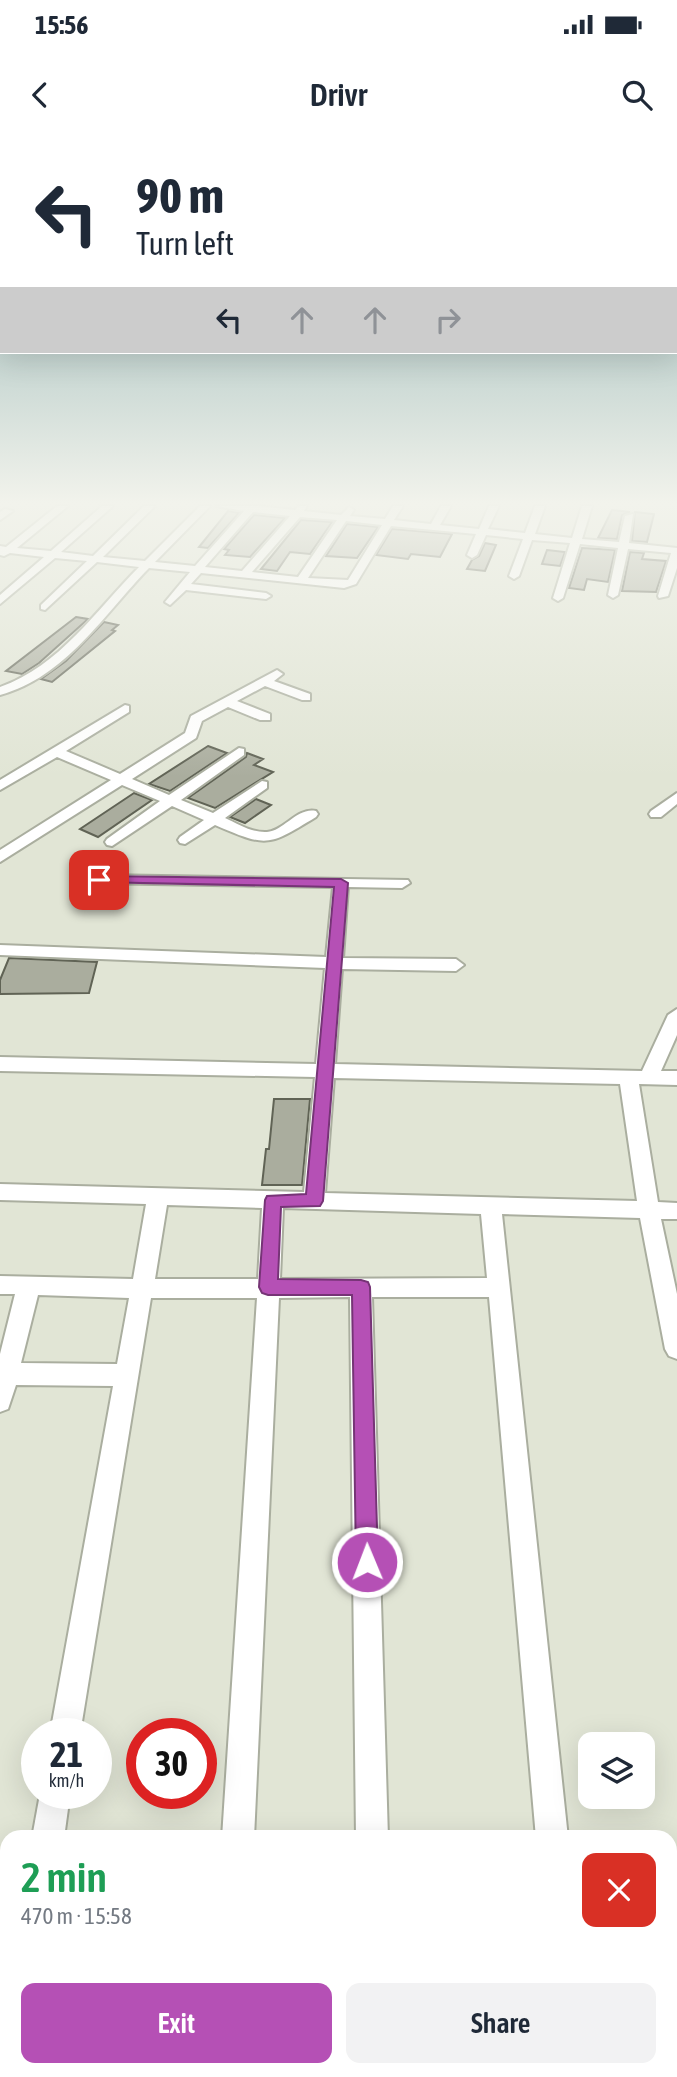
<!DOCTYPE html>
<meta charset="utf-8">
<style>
:root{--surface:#fff;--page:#f2f2f3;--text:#1f2937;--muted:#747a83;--accent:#b550b5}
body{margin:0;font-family:"Asap Condensed",sans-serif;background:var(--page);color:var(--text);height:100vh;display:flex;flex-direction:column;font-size:26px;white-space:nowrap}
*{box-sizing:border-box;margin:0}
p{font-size:23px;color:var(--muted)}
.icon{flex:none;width:38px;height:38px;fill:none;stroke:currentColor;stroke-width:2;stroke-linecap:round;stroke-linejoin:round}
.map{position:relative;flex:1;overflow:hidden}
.sheet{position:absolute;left:0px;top:1690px;width:677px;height:247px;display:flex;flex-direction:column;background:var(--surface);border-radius:21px 21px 0 0;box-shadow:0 7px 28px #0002}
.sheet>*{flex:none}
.hud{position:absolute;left:0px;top:0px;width:677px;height:214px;box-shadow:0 7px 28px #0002;background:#fff;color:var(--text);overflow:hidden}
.tools{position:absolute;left:578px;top:1592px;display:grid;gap:14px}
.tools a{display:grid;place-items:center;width:77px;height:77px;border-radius:14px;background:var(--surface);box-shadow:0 7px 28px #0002;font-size:35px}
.speed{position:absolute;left:21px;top:1578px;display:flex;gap:14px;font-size:35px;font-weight:700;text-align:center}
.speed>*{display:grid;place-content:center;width:91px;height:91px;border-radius:50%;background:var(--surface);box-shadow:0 7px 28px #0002;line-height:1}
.speed small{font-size:18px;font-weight:400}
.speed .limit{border:10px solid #d22;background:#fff;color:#111}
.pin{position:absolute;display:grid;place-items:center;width:60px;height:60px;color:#fff;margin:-30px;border-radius:14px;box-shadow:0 4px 10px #0006}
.me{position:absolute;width:77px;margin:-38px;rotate:359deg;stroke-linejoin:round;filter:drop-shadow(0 0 5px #0008)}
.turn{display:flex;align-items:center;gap:24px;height:147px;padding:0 21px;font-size:32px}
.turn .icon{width:91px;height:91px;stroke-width:2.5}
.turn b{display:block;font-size:49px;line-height:60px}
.lanes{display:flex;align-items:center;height:66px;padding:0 21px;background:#0003;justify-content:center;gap:35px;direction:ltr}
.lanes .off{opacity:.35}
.round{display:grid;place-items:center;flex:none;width:74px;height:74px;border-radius:14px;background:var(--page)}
.overview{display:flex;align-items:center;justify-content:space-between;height:119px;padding:0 21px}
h1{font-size:42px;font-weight:600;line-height:52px;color:#1e9e55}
.primary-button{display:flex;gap:14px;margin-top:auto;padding:14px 21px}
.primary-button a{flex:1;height:80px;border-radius:14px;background:var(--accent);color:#fff;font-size:28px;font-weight:600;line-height:80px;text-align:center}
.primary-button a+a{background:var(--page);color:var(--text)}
.status{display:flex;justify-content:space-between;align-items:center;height:49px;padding:0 35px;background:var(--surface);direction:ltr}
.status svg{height:19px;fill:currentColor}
header{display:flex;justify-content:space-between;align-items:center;height:91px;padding:0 21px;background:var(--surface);font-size:32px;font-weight:600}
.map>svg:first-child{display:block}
</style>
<div class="status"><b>15:56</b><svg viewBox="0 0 49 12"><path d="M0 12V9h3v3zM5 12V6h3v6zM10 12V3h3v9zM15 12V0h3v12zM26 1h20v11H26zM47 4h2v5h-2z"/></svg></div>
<header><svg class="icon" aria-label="back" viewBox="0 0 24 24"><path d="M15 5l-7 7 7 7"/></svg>Drivr<svg class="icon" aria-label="search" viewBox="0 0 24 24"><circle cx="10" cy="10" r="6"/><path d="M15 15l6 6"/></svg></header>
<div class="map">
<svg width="677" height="1937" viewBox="0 0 677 1937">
<rect width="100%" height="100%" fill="#e1e5d5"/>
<g fill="#aaad9e" stroke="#606355" stroke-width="2">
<path d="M 612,370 L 630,372 L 622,375 L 617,399 L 598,398 Z"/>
<path d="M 228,371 L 239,373 L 208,408 L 199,407 Z"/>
<path d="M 635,372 L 654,374 L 647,402 L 632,401 Z"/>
<path d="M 254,375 L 285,378 L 250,417 L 225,415 L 229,410 L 224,409 Z"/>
<path d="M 301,380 L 332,382 L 310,414 L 290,412 L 277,431 L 261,429 Z"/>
<path d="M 347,384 L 378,387 L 357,418 L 326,416 Z"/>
<path d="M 392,389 L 452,394 L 440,417 L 411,414 L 408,419 L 376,415 Z"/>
<path d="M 485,403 L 496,405 L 485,431 L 467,429 L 472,420 L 479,416 Z"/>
<path d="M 582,408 L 615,410 L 608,442 L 587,439 L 584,450 L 569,448 Z"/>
<path d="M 547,410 L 565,412 L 560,426 L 542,424 Z"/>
<path d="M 630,412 L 644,413 L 642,419 L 666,421 L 656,452 L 622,451 Z"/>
<path d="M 76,477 L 88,479 L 39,523 L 22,534 L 6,531 Z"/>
<path d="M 104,482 L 118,485 L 112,490 L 115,491 L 52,542 L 41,539 L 66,521 Z"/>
<path d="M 208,606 L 227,613 L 170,651 L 149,644 Z"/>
<path d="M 247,613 L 263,619 L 254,625 L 273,632 L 215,668 L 188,658 L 246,617 Z"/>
<path d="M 134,653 L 152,660 L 98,697 L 80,689 Z"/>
<path d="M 256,659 L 271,665 L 245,683 L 230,677 Z"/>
<path d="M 9,818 L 97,822 L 89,853 L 0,854 L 0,840 Z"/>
<path d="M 274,959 L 310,959 L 302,1045 L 262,1045 L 266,1009 L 269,1009 Z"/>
</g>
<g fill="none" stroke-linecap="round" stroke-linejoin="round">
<defs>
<g id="minor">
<path d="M 57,366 L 68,366 L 17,408 L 51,411 L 102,366 L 113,366 L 61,412 L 93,416 L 144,366 L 155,366 L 103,417 L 145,421 L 200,366 L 210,366 L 155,422 L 195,426 L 244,371 L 216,366 L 258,366 L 295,370 L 299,366 L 307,366 L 304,371 L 341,375 L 349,367 L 354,370 L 350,376 L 385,379 L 393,366 L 403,366 L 394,380 L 431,384 L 441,366 L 451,366 L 440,385 L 479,389 L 489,366 L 499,366 L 488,389 L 525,393 L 535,366 L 545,366 L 535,394 L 572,398 L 582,366 L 592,366 L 582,399 L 619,402 L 625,376 L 633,374 L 629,403 L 677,408 L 677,428 L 668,456 L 659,458 L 658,456 L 671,413 L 628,409 L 618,455 L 613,458 L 608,455 L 618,408 L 580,404 L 563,458 L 558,461 L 553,458 L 570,403 L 532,400 L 519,436 L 514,439 L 509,436 L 523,399 L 486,395 L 477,415 L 472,418 L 467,415 L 476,394 L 391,386 L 356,444 L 344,448 L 201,433 L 191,444 L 266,453 L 271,456 L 266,459 L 186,450 L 170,465 L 165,462 L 190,432 L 149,428 C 104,474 66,537 0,555 L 0,547 C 60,526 96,470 139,427 L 97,422 L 45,470 L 41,469 L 41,465 L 87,421 L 55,418 L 0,464 L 0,455 L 44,417 L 10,413 L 4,416 L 0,415 L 0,406 L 6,407 ZM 253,372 L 290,376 L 242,431 L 205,427 ZM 300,377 L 337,380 L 298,437 L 252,432 ZM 346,381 L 382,385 L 348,440 L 308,438 Z"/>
<path d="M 5,369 L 13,371 L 0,380 L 0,372 Z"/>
<path d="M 277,530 L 283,534 L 274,541 L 310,554 L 310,560 L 302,560 L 265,546 L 237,561 L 270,574 L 270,580 L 260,580 L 228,567 L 202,581 L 196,598 L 132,639 L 169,655 L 239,608 L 244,609 L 244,615 L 181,660 L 213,673 L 262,641 L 267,642 L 267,648 L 225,678 C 238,684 252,693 267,692 C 284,691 297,667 316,671 L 318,674 L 316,677 C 268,706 268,708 215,685 L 185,704 L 180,703 L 178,700 L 180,697 L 204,680 L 172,666 L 112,706 L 107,705 L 105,702 L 107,699 L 160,661 L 122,645 L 0,722 L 0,710 L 111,640 L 57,617 L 0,650 L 0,640 L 125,565 L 129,566 L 129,572 L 66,611 L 120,634 L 185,593 L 191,576 Z"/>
<path d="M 677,653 L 677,664 L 661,677 L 651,677 L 649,674 L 651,671 Z"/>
<path d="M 99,735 L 408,740 L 410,743 L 402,748 L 348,747 L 343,818 L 456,819 L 464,825 L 456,831 L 342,829 L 335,924 L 642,931 L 668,875 L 677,869 L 677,895 L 661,931 L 677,931 L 677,945 L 639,944 L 658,1062 L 677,1063 L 677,1079 L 661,1079 L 677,1154 L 677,1219 L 669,1216 L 665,1209 L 640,1078 L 502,1074 L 568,1698 L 536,1698 L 489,1157 L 372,1157 L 388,1698 L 356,1698 L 350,1157 L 279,1158 L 254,1698 L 222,1698 L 257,1158 L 151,1158 L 80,1594 L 50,1594 L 113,1246 L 16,1245 L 8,1269 L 0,1272 L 0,1214 L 15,1154 L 0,1154 L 0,1136 L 133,1139 L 146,1064 L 0,1060 L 0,1044 L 304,1052 L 315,937 L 0,931 L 0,917 L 316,924 L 325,828 L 0,815 L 0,805 L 326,817 L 333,747 L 94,743 L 91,740 L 94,737 ZM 334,938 L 620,944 L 637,1061 L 325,1053 ZM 167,1065 L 262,1068 L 258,1139 L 155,1139 ZM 283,1068 L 481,1074 L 487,1138 L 280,1139 ZM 38,1155 L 129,1158 L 117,1224 L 21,1223 Z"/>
<path d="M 40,1654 L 70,1654 L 64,1698 L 32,1698 Z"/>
<path d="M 0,1781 L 7,1782 L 7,1814 L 0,1813 Z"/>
<rect x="670" y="1808" width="7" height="34"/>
<path d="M 7,1912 L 7,1930 L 24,1930 L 24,1937 L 0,1937 L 0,1914 Z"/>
<path d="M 205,1930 L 239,1930 L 240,1937 L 204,1937 Z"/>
<path d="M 358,1930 L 392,1930 L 393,1937 L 357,1937 Z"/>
<path d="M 557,1930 L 592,1930 L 593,1937 L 557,1937 Z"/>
</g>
</defs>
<use href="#minor" stroke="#aaae9f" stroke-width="4"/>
<use href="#minor" fill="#fff" fill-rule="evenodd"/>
</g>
<linearGradient id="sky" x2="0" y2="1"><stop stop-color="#84aaaa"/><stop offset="0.57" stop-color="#f2f3ec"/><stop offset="1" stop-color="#f2f3ec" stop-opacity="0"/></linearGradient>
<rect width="677" height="637" fill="url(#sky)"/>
<path fill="#b550b5" stroke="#763476" stroke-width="2" d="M 99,736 L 341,739 L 348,743 L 323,1061 L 320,1066 L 281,1067 L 278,1139 L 361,1140 L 368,1142 L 370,1147 L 378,1422 L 375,1430 L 367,1433 L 359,1430 L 356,1422 L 352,1155 L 268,1155 L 262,1153 L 259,1147 L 265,1060 L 267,1056 L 306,1054 L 334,747 L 94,742 L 94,737 Z"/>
</svg>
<div class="tools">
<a><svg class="icon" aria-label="layers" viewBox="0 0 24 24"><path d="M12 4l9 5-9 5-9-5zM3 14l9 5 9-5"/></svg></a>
</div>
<div class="speed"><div>21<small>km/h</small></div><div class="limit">30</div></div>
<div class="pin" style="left:99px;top:740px;background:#d93025"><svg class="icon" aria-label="arrive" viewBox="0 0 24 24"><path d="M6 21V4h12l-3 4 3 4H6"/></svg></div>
<svg class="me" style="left:367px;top:1422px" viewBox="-20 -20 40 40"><circle r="17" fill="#b550b5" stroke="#fff" stroke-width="3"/><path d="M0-11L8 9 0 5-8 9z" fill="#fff"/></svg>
<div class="hud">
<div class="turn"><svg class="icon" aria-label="left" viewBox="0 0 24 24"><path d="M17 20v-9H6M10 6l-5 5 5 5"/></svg><div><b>90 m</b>Turn left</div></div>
<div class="lanes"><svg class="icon" aria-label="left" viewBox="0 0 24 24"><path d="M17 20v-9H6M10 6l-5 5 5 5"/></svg><svg class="icon off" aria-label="ahead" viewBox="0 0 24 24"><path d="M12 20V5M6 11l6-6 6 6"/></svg><svg class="icon off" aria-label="ahead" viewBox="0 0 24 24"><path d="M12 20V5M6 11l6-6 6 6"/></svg><svg class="icon off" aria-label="right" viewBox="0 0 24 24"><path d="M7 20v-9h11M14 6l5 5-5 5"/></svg></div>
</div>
<section class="sheet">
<div class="overview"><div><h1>2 min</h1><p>470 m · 15:58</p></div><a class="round" style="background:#d93025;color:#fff"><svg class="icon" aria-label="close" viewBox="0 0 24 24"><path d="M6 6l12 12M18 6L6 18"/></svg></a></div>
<div class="primary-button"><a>Exit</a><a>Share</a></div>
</section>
</div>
